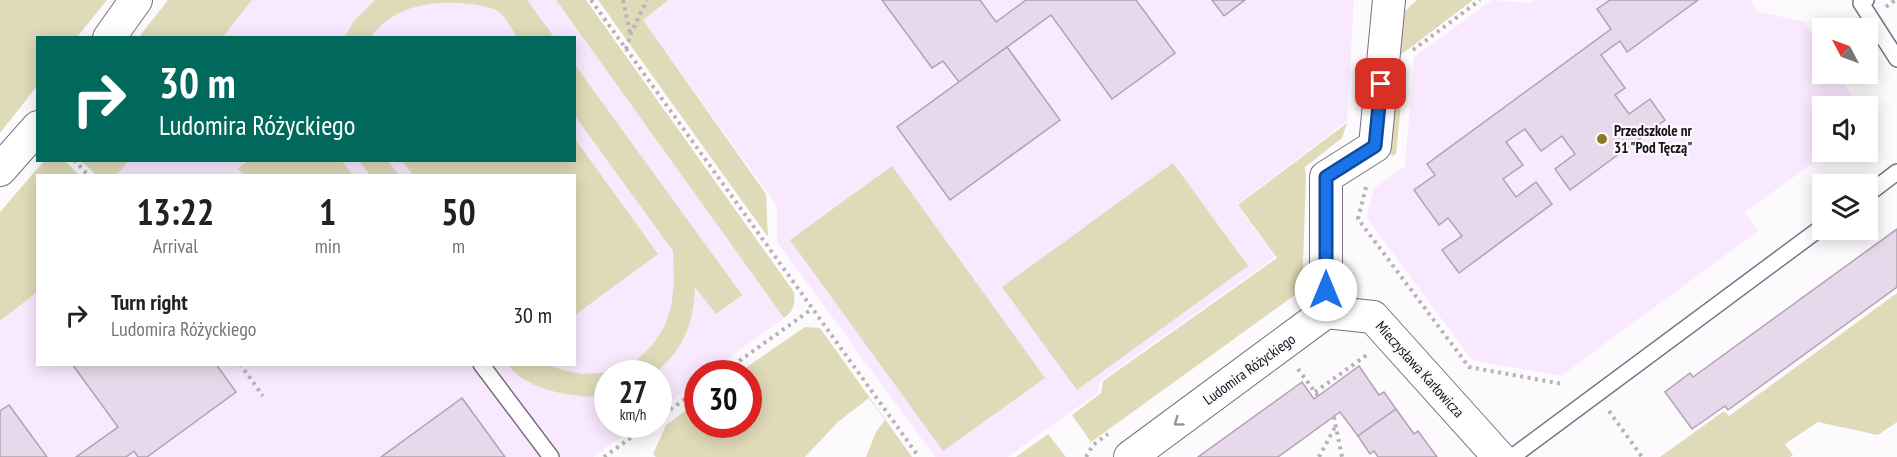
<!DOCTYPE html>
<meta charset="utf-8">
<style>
:root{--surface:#fff;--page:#f2f2f2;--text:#222;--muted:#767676}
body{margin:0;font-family:"PT Sans Narrow",sans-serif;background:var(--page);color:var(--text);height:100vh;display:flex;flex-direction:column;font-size:22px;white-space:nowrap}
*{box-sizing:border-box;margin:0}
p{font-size:20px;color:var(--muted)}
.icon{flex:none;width:33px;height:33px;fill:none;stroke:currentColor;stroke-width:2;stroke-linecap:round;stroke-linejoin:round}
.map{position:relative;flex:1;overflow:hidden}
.drawer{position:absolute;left:36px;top:174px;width:540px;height:192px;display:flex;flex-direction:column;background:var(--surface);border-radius:0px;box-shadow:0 3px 15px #0003}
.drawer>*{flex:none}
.banner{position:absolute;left:36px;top:36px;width:540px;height:126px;border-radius:0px;box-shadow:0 3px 15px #0003;background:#00695c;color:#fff;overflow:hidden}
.needle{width:39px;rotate:311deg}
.tools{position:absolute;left:1812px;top:18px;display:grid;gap:12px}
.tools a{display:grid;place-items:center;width:66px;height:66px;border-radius:0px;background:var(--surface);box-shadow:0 3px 15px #0003;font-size:30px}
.speed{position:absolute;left:594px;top:360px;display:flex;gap:12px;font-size:30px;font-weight:700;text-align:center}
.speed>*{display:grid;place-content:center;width:78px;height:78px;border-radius:50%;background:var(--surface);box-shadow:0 3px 15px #0003;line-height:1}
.speed small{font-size:15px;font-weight:400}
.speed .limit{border:9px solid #d22;background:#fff;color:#111}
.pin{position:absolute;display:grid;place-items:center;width:51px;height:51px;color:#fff;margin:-26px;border-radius:12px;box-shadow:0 3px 9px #0006}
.me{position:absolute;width:66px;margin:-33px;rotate:0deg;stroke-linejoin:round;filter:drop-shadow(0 0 4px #0008)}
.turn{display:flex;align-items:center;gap:21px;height:126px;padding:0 24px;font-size:27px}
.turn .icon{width:78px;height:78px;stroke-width:2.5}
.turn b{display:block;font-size:42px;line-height:51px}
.eta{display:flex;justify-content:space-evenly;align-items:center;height:102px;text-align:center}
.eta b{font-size:36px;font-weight:700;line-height:42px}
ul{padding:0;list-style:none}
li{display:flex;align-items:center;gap:18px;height:78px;padding:0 24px}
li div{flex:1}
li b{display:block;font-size:22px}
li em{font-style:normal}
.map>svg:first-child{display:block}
</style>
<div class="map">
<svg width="1897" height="457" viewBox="0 0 1897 457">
<rect width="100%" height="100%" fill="#fdfafe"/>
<g fill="#f9e9fe">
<path d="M 252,0 L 556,0 L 784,318 L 708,373 L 698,374 L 697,381 L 659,410 L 658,374 L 608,374 L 608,424 L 638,425 L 593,457 L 0,457 L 0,321 L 37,292 L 38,364 L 574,364 L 574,176 L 116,175 L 128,160 L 574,160 L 574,38 L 223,37 Z"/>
<path d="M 671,0 L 1354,0 L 1347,121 L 1237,205 L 1275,257 L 1100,381 L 1098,393 L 1007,457 L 935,457 L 777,242 L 777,206 L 643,20 Z"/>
<path d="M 1492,0 L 1530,3 L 1534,0 L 1750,0 L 1757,11 L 1804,22 L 1822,50 L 1822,74 L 1838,74 L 1853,97 L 1854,106 L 1822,106 L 1822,152 L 1828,152 L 1745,212 L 1758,231 L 1561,376 L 1472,360 L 1366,217 L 1374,188 L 1405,166 L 1414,57 Z"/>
</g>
<g fill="#dfdab8">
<path d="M 0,0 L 107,0 L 77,37 L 38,38 L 37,86 L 0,133 Z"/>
<path d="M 168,0 L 252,0 L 223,37 L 139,37 Z"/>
<path d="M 375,0 L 527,0 L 554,37 L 517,37 C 512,30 505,16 498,11 C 490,7 479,5 471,4 C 433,0 394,5 371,37 L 345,37 L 353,22 Z"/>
<path d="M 556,0 L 586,0 L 794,292 C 795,304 794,311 784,318 Z"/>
<path d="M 598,0 L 669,0 L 643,20 L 766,194 L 768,237 Z"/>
<path d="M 1417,0 L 1473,0 L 1398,57 L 1405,11 Z"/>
<path d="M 1405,63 L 1396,154 L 1392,156 L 1389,150 L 1398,69 Z"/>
<path d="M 575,65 L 742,295 L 716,314 L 695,287 C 694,322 683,352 654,373 L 608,374 L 607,396 C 577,399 527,391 508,365 L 548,365 L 563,370 L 581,374 L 614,372 L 637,360 L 654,343 L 665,326 L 671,307 L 674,284 L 673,251 L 575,116 Z"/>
<path d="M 1347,123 L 1342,138 L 1305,167 L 1306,177 L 1302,290 L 1091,442 L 1072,415 L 1101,393 L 1103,381 L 1277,258 L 1238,205 Z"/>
<path d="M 575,139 L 658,254 L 575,315 L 574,176 L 413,175 L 402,161 L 574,160 Z"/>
<path d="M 44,161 L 65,161 L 79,175 L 38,176 L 37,292 L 0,321 L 0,212 Z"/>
<path d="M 81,161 L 128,161 L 116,176 L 96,175 Z"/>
<path d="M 248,161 L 342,161 L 353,175 L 243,175 L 238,168 Z"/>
<path d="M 359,161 L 388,161 L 399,175 L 370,175 Z"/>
<path d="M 1173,163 L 1248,266 L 1077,390 L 1002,287 Z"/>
<path d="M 892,166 L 1045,378 L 943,451 L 790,240 Z"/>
<path d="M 1897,293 L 1897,422 L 1878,435 L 1818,422 L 1785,444 L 1793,455 L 1790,457 L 1660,457 L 1724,411 L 1729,416 Z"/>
<path d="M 805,327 L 820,328 L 912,457 L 866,457 L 876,432 L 885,420 L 869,398 L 838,422 L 805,457 L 656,457 L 653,454 L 666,425 L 697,402 L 698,424 L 748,424 L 748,374 L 738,373 Z"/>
<path d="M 1048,434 L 1066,457 L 1016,457 Z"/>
</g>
<g fill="#e7d9eb" stroke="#afa2b3" stroke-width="1.5">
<path d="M 882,0 L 980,0 L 996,22 L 1026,0 L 1136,0 L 1175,53 L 1112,99 L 1051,15 L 959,82 L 943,61 L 932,68 Z"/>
<path d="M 1212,0 L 1245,0 L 1224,16 Z"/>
<path d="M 1610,0 L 1698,0 L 1627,52 L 1620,41 L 1601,55 L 1625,88 L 1615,95 L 1629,114 L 1650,99 L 1665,120 L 1570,190 L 1555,169 L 1575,154 L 1562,136 L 1541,151 L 1525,129 L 1506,142 L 1523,165 L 1503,179 L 1516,197 L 1536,182 L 1552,204 L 1459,273 L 1442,250 L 1462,236 L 1448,218 L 1439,225 L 1414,190 L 1435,175 L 1427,164 L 1611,29 L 1597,9 Z"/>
<path d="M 1007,47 L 1060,120 L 950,200 L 897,127 Z"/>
<path d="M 1897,229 L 1897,287 L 1728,410 L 1725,406 L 1692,429 L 1665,392 L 1690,373 L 1693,377 Z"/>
<path d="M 72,364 L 216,364 L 236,392 L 147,457 L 138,457 L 134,451 L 126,457 L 76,457 L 118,427 Z"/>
<path d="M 1359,366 L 1379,395 L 1384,392 L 1396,409 L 1358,436 L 1340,412 L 1278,457 L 1198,457 L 1302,382 L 1314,399 Z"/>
<path d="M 462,398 L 505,457 L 381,457 Z"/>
<path d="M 9,405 L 47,457 L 0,457 L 0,411 Z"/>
<path d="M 1396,409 L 1414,434 L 1418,431 L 1437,457 L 1378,457 L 1374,451 L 1370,454 L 1358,436 Z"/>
</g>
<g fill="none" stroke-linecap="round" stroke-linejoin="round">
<defs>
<g id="service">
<path d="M 1866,0 L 1861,3 L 1897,59"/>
<path d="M 1868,194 L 1897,172"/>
<path d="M 481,364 L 551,457"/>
<path d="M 1512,457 L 1822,227"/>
</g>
<g id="minor">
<path d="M 109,38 L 136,0"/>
<path d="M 0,170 L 38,127"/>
<path d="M 1326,312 L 1326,177 L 1375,146 L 1389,0"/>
<path d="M 1326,312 L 1373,317 L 1499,457"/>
<path d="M 1130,457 L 1326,312"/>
</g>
</defs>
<use href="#service" stroke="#7c6f80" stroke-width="18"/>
<use href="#minor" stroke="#7c6f80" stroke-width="34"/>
<g stroke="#b6b3b7" stroke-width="4" stroke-dasharray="3 4.5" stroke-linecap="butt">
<path d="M 591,0 L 919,457"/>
<path d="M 623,0 L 630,33"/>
<path d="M 1886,7 L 1895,0"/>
<path d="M 626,49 L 631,33 L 647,0"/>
<path d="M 1413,50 L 1480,0"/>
<path d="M 74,160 L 89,176"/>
<path d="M 1366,187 L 1358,219 L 1469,367 L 1563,384"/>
<path d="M 240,364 L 263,396"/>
<path d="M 1298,369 L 1318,396"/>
<path d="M 721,374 L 812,309"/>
<path d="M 1315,392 L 1368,354"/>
<path d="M 1609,411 L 1642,457"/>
<path d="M 1334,417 L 1342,457"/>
<path d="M 658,418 L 698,390"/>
<path d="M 604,457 L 650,424"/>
<path d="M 1086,457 L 1093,445 L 1108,434"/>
<path d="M 1319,457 L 1335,427"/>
</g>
<use href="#service" stroke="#fff" stroke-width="15"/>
<use href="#minor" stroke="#fff" stroke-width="32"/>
</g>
<defs><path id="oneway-chevron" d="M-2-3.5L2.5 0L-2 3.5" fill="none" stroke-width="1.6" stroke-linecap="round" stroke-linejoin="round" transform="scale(1.5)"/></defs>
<use stroke="#969497" href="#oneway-chevron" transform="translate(1178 422) rotate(144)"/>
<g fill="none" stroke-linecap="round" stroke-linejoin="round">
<defs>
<path id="route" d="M 1326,290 L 1326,177 L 1375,146 L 1381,84"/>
</defs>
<use href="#route" stroke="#114b97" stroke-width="15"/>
<use href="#route" stroke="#1a73e8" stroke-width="10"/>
</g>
<circle fill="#887b21" stroke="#fdfafe" stroke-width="2" cx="1602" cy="139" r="6"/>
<g text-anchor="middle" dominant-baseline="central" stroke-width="4.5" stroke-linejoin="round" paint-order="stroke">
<g font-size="15" font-weight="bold" fill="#161118" stroke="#fdfafe" text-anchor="start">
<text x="1614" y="130">Przedszkole nr<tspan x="1614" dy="17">31 "Pod Tęczą"</tspan></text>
</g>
<g font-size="15" fill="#161118" stroke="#fdfafe">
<text transform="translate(1249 369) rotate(-36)">Ludomira Różyckiego</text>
<text transform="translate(1420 369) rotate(48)">Mieczysława Karłowicza</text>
</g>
</g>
</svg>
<div class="tools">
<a><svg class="needle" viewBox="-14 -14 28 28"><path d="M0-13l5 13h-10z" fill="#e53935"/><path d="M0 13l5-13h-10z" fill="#767676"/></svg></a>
<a><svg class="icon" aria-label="sound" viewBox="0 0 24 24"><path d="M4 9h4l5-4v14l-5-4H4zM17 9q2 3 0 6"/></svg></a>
<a><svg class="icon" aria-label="layers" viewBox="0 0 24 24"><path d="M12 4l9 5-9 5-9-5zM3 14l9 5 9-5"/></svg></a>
</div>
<div class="speed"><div>27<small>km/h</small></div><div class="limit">30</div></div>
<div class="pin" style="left:1381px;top:84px;background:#d93025"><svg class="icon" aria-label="arrive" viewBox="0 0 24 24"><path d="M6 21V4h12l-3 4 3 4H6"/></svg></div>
<svg class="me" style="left:1326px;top:290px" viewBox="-20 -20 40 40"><circle r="19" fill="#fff"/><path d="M0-13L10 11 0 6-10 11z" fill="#1a73e8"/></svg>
<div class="banner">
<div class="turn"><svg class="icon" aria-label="right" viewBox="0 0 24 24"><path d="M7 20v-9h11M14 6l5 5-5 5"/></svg><div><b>30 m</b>Ludomira Różyckiego</div></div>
</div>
<section class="drawer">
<div class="eta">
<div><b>13:22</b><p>Arrival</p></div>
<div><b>1</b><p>min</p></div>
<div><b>50</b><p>m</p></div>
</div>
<ul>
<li><svg class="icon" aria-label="right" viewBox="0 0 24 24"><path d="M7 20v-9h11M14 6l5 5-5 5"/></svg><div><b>Turn right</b><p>Ludomira Różyckiego</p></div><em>30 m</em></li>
</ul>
</section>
</div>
